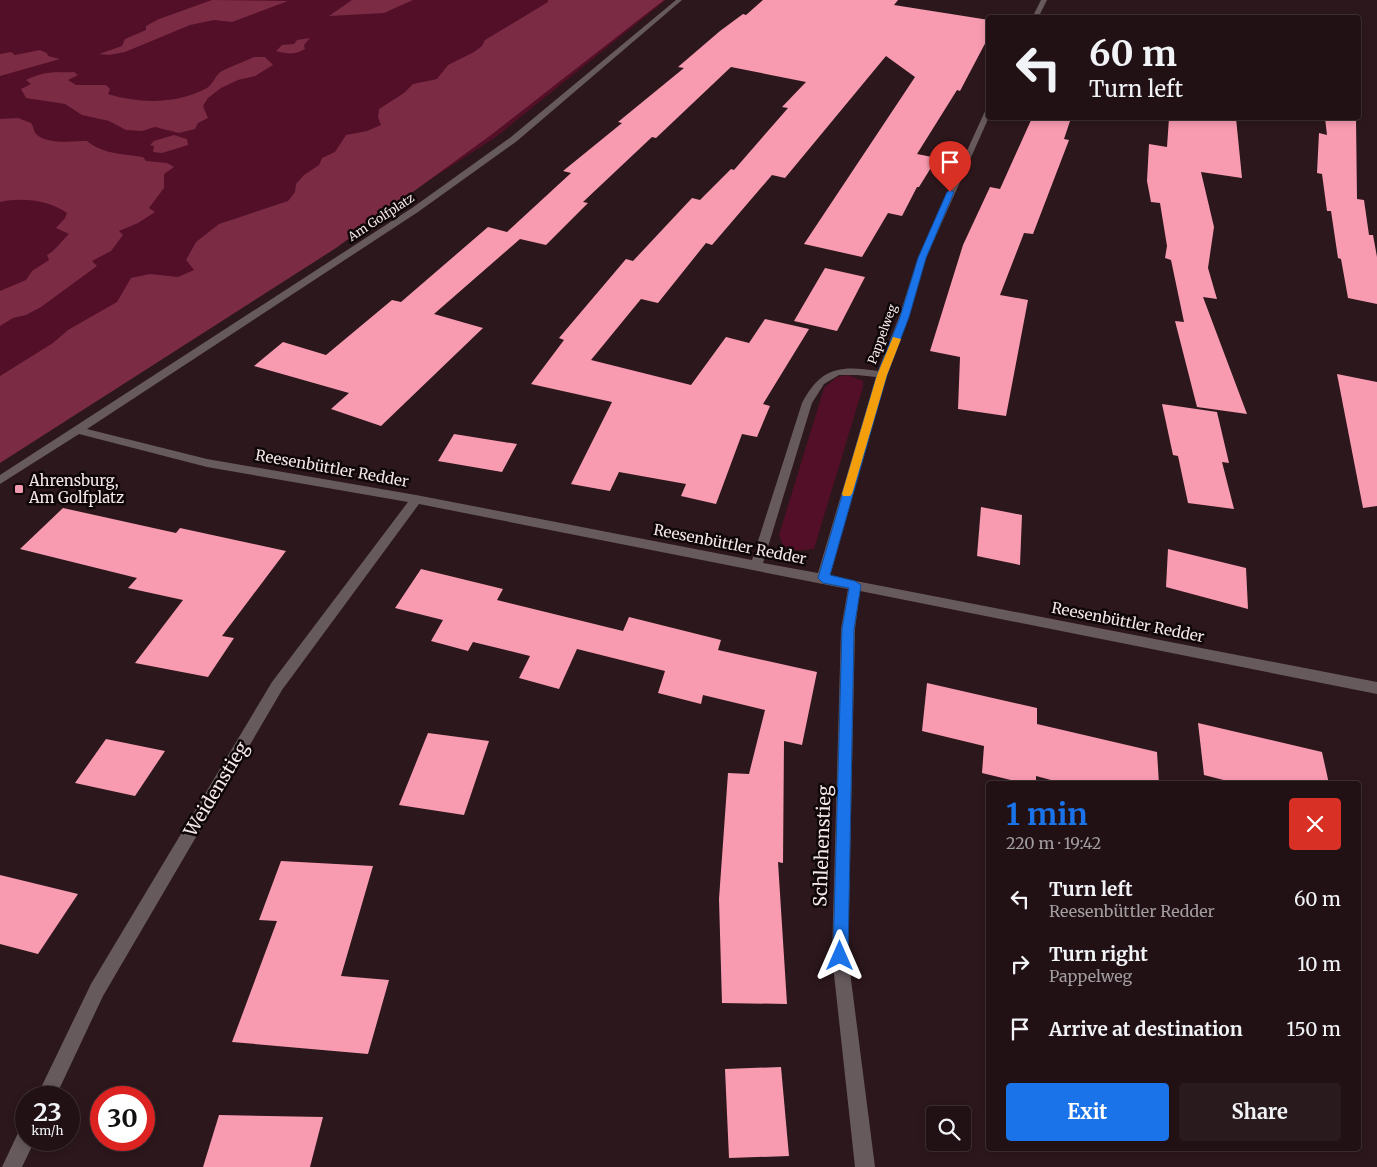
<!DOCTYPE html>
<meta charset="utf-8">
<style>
:root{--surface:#211115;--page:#291a1e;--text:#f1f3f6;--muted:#a29da0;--line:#3e3134;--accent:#1a73e8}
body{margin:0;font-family:Merriweather,serif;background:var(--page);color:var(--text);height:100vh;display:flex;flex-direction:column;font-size:19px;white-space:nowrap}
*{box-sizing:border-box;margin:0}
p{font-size:16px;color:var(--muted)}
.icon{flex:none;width:28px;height:28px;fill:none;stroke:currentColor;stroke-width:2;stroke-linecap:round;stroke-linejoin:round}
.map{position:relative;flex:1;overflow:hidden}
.side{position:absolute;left:986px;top:781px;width:375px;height:370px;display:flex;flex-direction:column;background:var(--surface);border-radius:5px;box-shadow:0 2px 8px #0003,0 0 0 1px var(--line)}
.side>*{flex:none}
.banner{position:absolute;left:986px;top:15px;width:375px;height:105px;border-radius:5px;box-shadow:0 2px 8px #0003,0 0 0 1px var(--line);background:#211115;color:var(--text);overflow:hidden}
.buttons{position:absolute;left:926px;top:1106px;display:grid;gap:10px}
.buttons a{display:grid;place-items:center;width:45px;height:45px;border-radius:5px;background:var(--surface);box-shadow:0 2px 8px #0003,0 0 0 1px var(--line);font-size:25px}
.speed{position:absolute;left:15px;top:1086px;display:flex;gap:10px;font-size:25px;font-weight:700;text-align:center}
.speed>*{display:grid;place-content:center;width:65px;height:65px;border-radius:50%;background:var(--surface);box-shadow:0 2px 8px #0003,0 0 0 1px var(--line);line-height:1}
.speed small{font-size:12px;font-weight:400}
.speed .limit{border:8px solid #d22;background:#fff;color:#111}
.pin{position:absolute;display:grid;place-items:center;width:42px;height:42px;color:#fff;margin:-51px -21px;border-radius:50% 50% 50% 0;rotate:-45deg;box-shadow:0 0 5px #0007}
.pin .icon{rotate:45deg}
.me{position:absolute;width:55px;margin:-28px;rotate:0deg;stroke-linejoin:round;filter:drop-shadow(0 0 4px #0008)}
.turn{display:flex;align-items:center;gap:18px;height:105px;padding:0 20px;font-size:22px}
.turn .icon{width:65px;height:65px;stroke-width:2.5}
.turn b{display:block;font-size:35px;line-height:42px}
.round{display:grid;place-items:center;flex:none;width:52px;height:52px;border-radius:5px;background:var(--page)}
.overview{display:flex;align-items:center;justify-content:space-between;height:85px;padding:0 20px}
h1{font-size:30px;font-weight:700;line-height:38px;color:var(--accent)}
.cta{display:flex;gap:10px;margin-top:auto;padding:10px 20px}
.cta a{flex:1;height:58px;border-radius:5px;background:var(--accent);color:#fff;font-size:20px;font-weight:700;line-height:58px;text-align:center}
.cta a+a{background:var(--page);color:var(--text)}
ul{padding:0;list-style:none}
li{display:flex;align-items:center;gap:15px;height:65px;padding:0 20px}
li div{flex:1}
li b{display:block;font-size:19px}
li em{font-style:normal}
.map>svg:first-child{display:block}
</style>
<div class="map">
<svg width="1377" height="1167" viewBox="0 0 1377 1167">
<rect width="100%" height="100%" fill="#2c171c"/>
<g fill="#520f27">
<path d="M 0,0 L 666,0 L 496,137 L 0,460 Z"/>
<path d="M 848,375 L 863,381 L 863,387 L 814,549 L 792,551 L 783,546 L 779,535 L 824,388 L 837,377 Z"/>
</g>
<g fill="#7b2b44">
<path d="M 212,0 L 288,1 L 232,22 L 214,20 L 190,25 L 125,52 L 109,55 L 99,54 L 122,46 L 125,39 L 146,30 L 146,26 L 159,19 Z"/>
<path d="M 352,0 L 413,0 L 384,13 L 329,16 Z"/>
<path d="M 548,0 L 664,0 L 491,135 L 336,248 L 0,463 L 0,376 L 53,343 L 68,330 L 117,302 L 131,278 L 150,274 L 178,277 L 194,270 L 186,260 L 196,242 L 219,224 L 288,201 L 295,192 L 296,184 L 304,175 L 319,165 L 322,158 L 335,152 L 346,135 L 367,131 L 381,125 L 378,117 L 379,109 L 404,93 L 413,84 L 437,79 L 448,65 L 474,52 L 482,46 L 485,40 L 548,2 Z"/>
<path d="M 310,38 L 304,45 L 305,49 C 295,55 287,54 276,51 L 282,45 L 294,44 L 297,40 Z"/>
<path d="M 40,50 L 47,53 L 48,56 L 60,59 L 0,76 L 0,54 L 11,52 L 15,55 Z"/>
<path d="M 254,57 L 265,57 L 273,65 L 255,76 L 238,80 L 221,88 L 208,98 L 203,106 L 208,118 L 198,123 L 195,129 L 179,133 L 155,127 L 142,131 L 126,130 L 109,121 L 82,115 L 65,104 L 26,98 L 21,89 L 31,84 L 26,80 C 47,70 53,73 74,72 L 78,75 L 68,80 L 76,85 L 106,85 L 110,89 L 108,94 C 139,104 178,104 207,88 C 214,83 215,75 222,71 C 231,66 244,62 254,57 Z"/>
<path d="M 18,118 L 31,123 C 34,127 33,130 36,134 C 48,145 73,141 87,141 C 102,154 124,154 143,157 L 146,161 L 167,163 L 174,167 L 164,174 L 164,188 L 149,208 L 155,212 L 138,223 L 119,231 L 123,235 L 111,251 L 92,261 L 97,266 L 41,307 L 26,315 L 13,318 L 0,326 L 0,291 L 26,280 L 32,271 L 49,260 L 47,255 C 57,249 61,241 69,234 L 56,228 L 65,218 L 67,213 C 49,200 21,197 0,202 L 0,119 Z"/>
<path d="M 174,135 L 187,139 L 188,145 L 162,153 L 153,152 L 154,146 L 150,145 L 154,141 Z"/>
</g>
<g fill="#f89bb1">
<path d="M 763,0 L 898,0 L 894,5 L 989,20 L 989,36 L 960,91 L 957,90 L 917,154 L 937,158 L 919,187 L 917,187 L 902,216 L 888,213 L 862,257 L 804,244 L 915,77 L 886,56 L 785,178 L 772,175 L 712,245 L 706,243 L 658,303 L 641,299 L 591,360 L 691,385 L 726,337 L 749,343 L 765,319 L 809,329 L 763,404 L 770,406 L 757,437 L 742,434 L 716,504 L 681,496 L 686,484 L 619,472 L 610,491 L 571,484 L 612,402 L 531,384 L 564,340 L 559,338 L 626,259 L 633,261 L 692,198 L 700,200 L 731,169 L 734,170 L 788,108 L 782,107 L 806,82 L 731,67 L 656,138 L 652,137 L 583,202 L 588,203 L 546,245 L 520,239 L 434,314 L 483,328 L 381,426 L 331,409 L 349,393 L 254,366 L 283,342 L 326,355 L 392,300 L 401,302 L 488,227 L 507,232 L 571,173 L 563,171 L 622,123 L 618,122 L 684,68 L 678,67 L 720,31 L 743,14 L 746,15 Z"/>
<path d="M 1032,118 L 1071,118 L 1064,139 L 1069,140 L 1033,234 L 1024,233 L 1000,295 L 1028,300 L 1006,416 L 958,409 L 960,357 L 930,351 L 963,245 L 990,187 L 1000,189 Z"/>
<path d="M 1169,118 L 1236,118 L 1242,178 L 1201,172 L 1214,227 L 1208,268 L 1217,299 L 1203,297 L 1247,414 L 1197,407 L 1175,321 L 1184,322 L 1171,260 L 1165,258 L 1167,246 L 1160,203 L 1151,202 L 1147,181 L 1149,144 L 1167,147 Z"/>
<path d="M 1325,118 L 1356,118 L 1357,199 L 1364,200 L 1369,235 L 1373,235 L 1377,257 L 1377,304 L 1348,298 L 1341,259 L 1338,258 L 1331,211 L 1327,211 L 1322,174 L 1317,173 L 1319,133 L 1327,135 Z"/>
<path d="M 825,268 L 865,277 L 837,331 L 794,321 Z"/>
<path d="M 1337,374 L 1377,382 L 1377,506 L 1363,508 Z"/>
<path d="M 1162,404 L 1217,412 L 1229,463 L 1222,462 L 1234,509 L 1188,503 L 1178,456 L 1173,455 Z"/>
<path d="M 454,434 L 517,444 L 502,472 L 438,461 Z"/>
<path d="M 981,507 L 1022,515 L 1020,565 L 977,556 Z"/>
<path d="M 63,508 L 176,533 L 180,528 L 286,551 L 222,636 L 234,638 L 208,677 L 135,663 L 183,600 L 128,588 L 137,578 L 20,549 Z"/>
<path d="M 1168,549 L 1246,568 L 1248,609 L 1166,587 Z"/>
<path d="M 421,569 L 503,589 L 497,600 L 623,631 L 629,617 L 721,640 L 718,650 L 817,672 L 802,745 L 784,741 L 783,863 L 778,862 L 787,1004 L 722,1003 L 719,899 L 728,773 L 749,774 L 765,710 L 703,695 L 701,704 L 658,693 L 665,671 L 577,649 L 559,689 L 519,678 L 530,656 L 473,642 L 468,651 L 431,641 L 443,620 L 395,608 Z"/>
<path d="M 927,683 L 1037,708 L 1037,724 L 1157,752 L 1159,784 L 1066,784 L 1036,776 L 1036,784 L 1027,784 L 982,773 L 984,746 L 922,731 Z"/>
<path d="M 1198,723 L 1322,752 L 1329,784 L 1239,784 L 1204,775 Z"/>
<path d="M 428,733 L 489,741 L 464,815 L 399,805 Z"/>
<path d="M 106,739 L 165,751 L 135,796 L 75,783 Z"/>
<path d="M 281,861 L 373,866 L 341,976 L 389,980 L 368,1054 L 232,1042 L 277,921 L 259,920 Z"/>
<path d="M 0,875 L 78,894 L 38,954 L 0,944 Z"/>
<path d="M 781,1067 L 789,1156 L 729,1158 L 725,1069 Z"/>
<path d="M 219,1115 L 323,1117 L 310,1167 L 203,1167 Z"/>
</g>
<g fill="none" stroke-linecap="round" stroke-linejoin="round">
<g fill="#665a5d" fill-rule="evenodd">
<path d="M 676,0 L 682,0 L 517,141 L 418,212 L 87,429 L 207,459 L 416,495 L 752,560 L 802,403 C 821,367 840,365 878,371 L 899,317 L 918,258 L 986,109 L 989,107 L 989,117 L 926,258 L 909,317 L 887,375 L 830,576 L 1377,682 L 1377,694 L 860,591 L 855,629 L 848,956 L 875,1167 L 855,1167 L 832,956 L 841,629 L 848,589 L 419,504 L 282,690 L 103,996 L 55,1098 L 36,1098 L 91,984 L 272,682 L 408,502 L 207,467 L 79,434 L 0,484 L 0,475 L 412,208 L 511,137 ZM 839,375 L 857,375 L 876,377 L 818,573 L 763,563 L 812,403 L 824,384 Z"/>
<path d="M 1041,0 L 1047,0 L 1038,18 L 1032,18 Z"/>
<path d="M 26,1129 L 26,1140 L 35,1140 L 22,1167 L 2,1167 L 19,1131 Z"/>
</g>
</g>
<path fill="#1a73e8" stroke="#114b97" d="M 950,190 L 954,192 L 926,258 L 909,317 L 887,375 L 830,575 L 855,581 L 861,585 L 854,629 L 848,956 L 846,961 L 840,963 L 835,961 L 833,956 L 842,629 L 849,588 L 823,583 L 818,578 L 877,375 L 900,317 L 918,258 L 947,192 Z"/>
<path fill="#f59e0b" d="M 893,337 L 901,339 L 887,375 L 852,494 L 850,496 L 843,496 L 842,494 L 877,375 Z"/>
<rect fill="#f29aaf" stroke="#0e0607" stroke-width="2" x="14" y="484" width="10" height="10" rx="2.5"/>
<g text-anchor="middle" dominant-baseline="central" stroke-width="5" stroke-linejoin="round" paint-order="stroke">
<g font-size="12" fill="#f5e6e9" stroke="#0e0607">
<text transform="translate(381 217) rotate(-33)">Am Golfplatz</text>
<text transform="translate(882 334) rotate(-70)">Pappelweg</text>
</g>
<g font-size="15" fill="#f5e6e9" stroke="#0e0607">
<text transform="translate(332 468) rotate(10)">Reesenbüttler Redder</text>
<text transform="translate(730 544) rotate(11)">Reesenbüttler Redder</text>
<text transform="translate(1128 622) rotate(11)">Reesenbüttler Redder</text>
</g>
<g font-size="15" fill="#f5e6e9" stroke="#0e0607" text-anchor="start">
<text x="29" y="480">Ahrensburg,<tspan x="29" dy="17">Am Golfplatz</tspan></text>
</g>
<g font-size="18" fill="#f5e6e9" stroke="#0e0607">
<text transform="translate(216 789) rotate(-59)">Weidenstieg</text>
<text transform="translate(822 846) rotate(-88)">Schlehenstieg</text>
</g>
</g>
</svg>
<div class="buttons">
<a><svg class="icon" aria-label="search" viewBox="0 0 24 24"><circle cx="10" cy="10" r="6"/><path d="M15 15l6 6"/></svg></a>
</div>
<div class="speed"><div>23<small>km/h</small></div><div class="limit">30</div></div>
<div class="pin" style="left:950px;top:192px;background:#d93025"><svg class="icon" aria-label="arrive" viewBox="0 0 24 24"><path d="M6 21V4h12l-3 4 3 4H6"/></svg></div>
<svg class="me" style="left:840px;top:956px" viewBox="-20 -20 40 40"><path d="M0-17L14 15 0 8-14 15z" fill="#1a73e8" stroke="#fff" stroke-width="4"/></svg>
<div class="banner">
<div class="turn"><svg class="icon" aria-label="left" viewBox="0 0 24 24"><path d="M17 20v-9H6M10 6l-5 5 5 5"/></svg><div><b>60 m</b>Turn left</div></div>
</div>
<section class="side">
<div class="overview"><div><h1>1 min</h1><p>220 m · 19:42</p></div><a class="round" style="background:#d93025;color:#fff"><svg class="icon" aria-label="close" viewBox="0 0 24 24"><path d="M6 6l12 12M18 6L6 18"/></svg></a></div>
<ul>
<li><svg class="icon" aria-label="left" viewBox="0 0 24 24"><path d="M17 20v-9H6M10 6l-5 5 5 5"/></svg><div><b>Turn left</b><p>Reesenbüttler Redder</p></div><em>60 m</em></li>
<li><svg class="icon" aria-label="right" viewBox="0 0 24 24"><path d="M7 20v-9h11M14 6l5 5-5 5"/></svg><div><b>Turn right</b><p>Pappelweg</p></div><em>10 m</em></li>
<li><svg class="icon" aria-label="arrive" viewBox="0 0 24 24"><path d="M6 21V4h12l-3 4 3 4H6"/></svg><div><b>Arrive at destination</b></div><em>150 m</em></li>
</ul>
<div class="cta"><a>Exit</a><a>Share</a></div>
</section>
</div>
